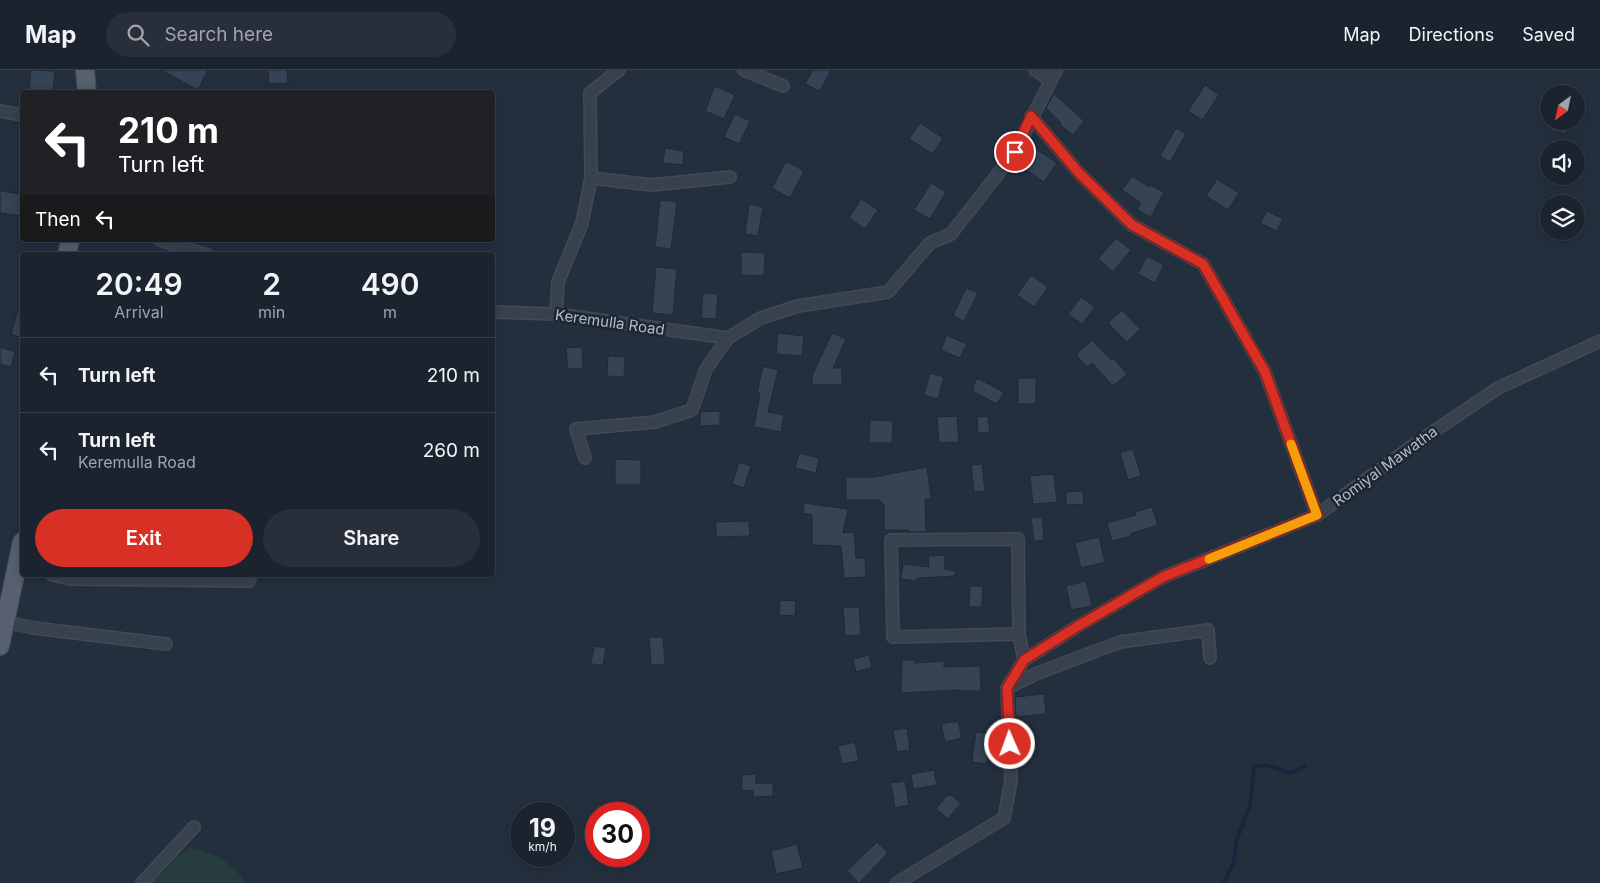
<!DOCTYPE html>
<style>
:root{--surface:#1b232e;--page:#282f3a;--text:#f1f3f6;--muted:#a0a4aa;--line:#39404a;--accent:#d93025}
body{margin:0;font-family:Inter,sans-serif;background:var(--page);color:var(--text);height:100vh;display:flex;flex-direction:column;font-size:19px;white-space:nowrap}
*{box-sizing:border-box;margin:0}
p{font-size:16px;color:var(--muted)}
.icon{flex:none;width:28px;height:28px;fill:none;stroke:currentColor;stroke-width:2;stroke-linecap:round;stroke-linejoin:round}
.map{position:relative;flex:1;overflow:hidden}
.details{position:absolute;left:20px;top:182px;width:475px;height:325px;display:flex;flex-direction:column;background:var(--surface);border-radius:5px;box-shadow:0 2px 12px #0003,0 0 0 1px var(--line)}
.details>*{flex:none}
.hud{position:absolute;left:20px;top:20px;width:475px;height:152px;border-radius:5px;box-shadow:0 2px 12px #0003,0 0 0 1px var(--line);background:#202124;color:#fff;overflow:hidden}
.needle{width:32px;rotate:213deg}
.buttons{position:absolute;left:1540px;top:15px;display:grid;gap:10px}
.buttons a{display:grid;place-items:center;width:45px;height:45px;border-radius:50%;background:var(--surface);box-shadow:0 2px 12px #0003,0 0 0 1px var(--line);font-size:25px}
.speed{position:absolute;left:510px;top:732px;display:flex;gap:10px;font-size:25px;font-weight:700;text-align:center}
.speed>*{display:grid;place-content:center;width:65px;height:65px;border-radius:50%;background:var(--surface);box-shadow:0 2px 12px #0003,0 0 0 1px var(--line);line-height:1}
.speed small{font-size:12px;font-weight:400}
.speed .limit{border:8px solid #d22;background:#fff;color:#111}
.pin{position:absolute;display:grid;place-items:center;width:42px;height:42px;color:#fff;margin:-21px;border:2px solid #fff;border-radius:50%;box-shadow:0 1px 5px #0007}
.me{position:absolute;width:55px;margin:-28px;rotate:358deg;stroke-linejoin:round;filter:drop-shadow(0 0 4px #0008)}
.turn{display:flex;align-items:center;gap:18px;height:105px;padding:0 15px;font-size:22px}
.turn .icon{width:65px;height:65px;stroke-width:2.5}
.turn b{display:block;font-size:35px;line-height:42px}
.then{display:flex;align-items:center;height:48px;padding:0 15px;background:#0003;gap:10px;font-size:19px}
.eta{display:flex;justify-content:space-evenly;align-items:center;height:85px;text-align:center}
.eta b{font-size:30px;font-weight:600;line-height:35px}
.button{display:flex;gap:10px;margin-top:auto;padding:10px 15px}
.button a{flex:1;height:58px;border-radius:30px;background:var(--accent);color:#fff;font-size:20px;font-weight:600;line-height:58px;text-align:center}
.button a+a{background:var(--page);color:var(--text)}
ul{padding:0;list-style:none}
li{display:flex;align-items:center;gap:15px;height:75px;padding:0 15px;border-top:1px solid var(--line)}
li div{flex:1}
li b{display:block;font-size:19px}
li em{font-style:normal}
header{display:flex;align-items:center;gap:30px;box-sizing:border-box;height:70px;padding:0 25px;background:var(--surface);border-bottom:1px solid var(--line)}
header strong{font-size:24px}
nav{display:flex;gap:28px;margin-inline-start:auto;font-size:18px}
.search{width:350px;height:45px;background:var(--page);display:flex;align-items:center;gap:12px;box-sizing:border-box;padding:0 18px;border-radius:28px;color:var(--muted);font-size:19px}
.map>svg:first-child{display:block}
</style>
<header>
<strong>Map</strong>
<div class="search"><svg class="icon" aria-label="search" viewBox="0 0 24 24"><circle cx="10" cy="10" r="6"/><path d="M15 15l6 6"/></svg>Search here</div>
<nav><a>Map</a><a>Directions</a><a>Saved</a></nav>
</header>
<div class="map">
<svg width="1600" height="813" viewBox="0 0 1600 813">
<rect width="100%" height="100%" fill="#242f3e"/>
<path fill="#263c3f" d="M 190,778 C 213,782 233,792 245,813 L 152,813 L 178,786 Z"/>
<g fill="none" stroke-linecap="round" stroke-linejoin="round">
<path stroke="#17263c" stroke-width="4" d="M 1224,813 L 1233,794 L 1237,769 L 1250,735 L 1254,697 L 1266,695 L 1291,703 L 1305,696"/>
</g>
<g fill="#364354" stroke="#1f2835">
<path d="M 31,0 L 55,1 L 53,22 L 29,22 Z"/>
<path d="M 161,0 L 208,0 L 198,20 Z"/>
<path d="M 268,0 L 287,0 L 288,13 L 269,14 Z"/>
<path d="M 813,0 L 831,0 L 820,21 L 805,14 Z"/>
<path d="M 1205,15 L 1219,25 L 1202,50 L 1188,41 Z"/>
<path d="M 715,16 L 735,25 L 724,49 L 705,41 Z"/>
<path d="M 1054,24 L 1084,51 L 1073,65 L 1060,55 L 1061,53 L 1046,38 Z"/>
<path d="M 735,44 L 750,51 L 739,74 L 724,67 Z"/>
<path d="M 1552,51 L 1569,51 L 1566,64 L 1550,60 Z"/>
<path d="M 920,53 L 943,68 L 933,84 L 909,69 Z"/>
<path d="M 1176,58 L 1186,64 L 1170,92 L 1160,86 Z"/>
<path d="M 1030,75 L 1057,93 L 1044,112 L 1017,94 Z"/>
<path d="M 665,78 L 684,81 L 683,95 L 663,93 Z"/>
<path d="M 786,91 L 804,101 L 790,128 L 772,118 Z"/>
<path d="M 1132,106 L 1149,117 L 1150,115 L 1164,122 L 1151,147 L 1137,140 L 1141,133 L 1122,120 Z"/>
<path d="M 1217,109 L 1239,123 L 1228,140 L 1206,126 Z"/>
<path d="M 931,113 L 946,122 L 930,149 L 914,140 Z"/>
<path d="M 0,121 L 22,124 L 22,146 L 0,143 Z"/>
<path d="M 861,129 L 878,140 L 865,159 L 849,148 Z"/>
<path d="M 660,130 L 677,132 L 671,179 L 655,177 Z"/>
<path d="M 749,134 L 763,137 L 758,166 L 745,164 Z"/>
<path d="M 1267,141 L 1283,149 L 1277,161 L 1260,153 Z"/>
<path d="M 1116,168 L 1131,180 L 1113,202 L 1098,189 Z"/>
<path d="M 741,182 L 765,183 L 764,206 L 741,205 Z"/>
<path d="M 1147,186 L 1164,195 L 1155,213 L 1138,204 Z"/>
<path d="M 656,197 L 677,199 L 673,245 L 652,243 Z"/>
<path d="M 1031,205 L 1048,217 L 1034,237 L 1017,225 Z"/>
<path d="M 966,218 L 978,223 L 964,251 L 953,246 Z"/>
<path d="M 703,223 L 718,224 L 716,249 L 701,248 Z"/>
<path d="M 1081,227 L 1095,237 L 1082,254 L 1068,244 Z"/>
<path d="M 20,233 L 22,234 L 22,268 L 11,264 Z"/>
<path d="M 1122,240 L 1140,259 L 1127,272 L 1108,253 Z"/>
<path d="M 778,263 L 804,266 L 802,286 L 776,284 Z"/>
<path d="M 832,263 L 846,269 L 833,298 L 842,298 L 842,315 L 812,315 L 812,306 Z"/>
<path d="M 947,265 L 967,274 L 960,288 L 941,280 Z"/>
<path d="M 1092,270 L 1111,290 L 1113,288 L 1127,304 L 1113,316 L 1092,293 L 1087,297 L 1076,285 Z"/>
<path d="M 0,277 L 15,282 L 11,297 L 0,294 Z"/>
<path d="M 582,277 L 583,298 L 568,299 L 566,278 Z"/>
<path d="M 608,286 L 625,287 L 624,307 L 607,306 Z"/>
<path d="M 763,296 L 778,300 L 768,342 L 784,345 L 781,362 L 754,357 L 760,323 L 757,323 Z"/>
<path d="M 930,303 L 944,307 L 938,329 L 924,325 Z"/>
<path d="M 977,308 L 1004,322 L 997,334 L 974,322 L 973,316 Z"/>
<rect x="1018" y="308" width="18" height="26"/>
<path d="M 720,341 L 720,355 L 700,356 L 700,342 Z"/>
<path d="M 957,346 L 959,372 L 939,373 L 937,347 Z"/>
<path d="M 988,346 L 990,362 L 978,363 L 977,347 Z"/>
<path d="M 870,350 L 893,351 L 892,373 L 869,373 Z"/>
<path d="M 1133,379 L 1141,406 L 1128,410 L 1120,383 Z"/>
<path d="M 799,383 L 819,388 L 816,403 L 795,398 Z"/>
<path d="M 615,389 L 641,390 L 641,415 L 615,415 Z"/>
<path d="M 739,392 L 751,396 L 744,418 L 732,414 Z"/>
<path d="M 982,394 L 985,421 L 974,422 L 971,395 Z"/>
<path d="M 927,397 L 931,429 L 925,430 L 926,462 L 909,462 L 909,460 L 884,460 L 884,434 L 881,434 L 880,430 L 846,430 L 846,407 L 874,407 Z"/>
<path d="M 1054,404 L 1057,432 L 1033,434 L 1030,406 Z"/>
<path d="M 1083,421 L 1084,434 L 1066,435 L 1066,422 Z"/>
<path d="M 804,433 L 848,439 L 843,463 L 854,462 L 856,488 L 865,488 L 866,507 L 844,508 L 841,476 L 812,475 L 812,445 L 803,443 Z"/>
<path d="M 1152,437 L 1158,455 L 1130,464 L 1131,466 L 1112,471 L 1107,453 L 1136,445 L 1135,442 Z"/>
<path d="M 1042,447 L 1044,470 L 1034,471 L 1031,448 Z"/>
<path d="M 749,451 L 750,466 L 716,467 L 716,452 Z"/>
<path d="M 1099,467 L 1105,492 L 1081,498 L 1075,473 Z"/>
<path d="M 944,485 L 945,499 L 955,501 L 955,506 L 917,508 L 917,511 L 901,509 L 903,494 L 929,497 L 928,486 Z"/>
<path d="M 1086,511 L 1092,536 L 1071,540 L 1066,516 Z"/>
<path d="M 970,516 L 983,516 L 982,537 L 969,537 Z"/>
<path d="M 780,530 L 796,531 L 795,546 L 779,545 Z"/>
<path d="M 843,537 L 859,537 L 861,565 L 845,566 Z"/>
<path d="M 649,567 L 663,567 L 665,594 L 651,595 Z"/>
<path d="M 594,576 L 606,578 L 603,595 L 591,594 Z"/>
<path d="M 869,585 L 872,597 L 856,602 L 853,589 Z"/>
<path d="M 902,590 L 915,590 L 915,593 L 944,591 L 944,597 L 980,596 L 981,621 L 959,621 L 959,620 L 901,623 Z"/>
<path d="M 1044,624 L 1046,644 L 1016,647 L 1015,627 Z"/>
<path d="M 958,651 L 962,668 L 945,672 L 941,654 Z"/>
<path d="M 907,658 L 910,680 L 897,682 L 893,660 Z"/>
<path d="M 976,662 L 991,664 L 987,694 L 972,692 Z"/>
<path d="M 855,672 L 859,691 L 842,694 L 838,676 Z"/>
<path d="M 934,700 L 937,715 L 913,719 L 911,704 Z"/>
<path d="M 756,704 L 756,713 L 773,713 L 773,726 L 753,727 L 753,720 L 742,721 L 742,705 Z"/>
<path d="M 905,711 L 909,735 L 895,738 L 891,713 Z"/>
<path d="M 947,725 L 951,725 L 961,733 L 948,749 L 936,739 Z"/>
<path d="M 877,772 L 888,783 L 859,813 L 847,801 Z"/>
<path d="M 797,774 L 803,798 L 776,804 L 771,781 Z"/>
</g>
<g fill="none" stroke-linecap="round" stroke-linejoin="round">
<defs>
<g id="street">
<path d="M 744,0 L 783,16"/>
<path d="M 1035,0 L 1050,10"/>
<path d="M 0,41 L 22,45"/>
<path d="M 1031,46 L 1079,103 L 1132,155 L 1203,194 L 1265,302 L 1317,445"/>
<path d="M 591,108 L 590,23 L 619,0"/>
<path d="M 160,170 L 207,185"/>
<path d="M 492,242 L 556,244 L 728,268 L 706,299 L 692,340 L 655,352 L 576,359 L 585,388"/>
<path d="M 556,244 L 558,212 L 582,153 L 591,108 L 652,115 L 730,107"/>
<path d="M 728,268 L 761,248 L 798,236 L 888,222 L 930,173 L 951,164 L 1015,82 L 1056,0"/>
<path d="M 52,505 L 70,509 L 249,511 L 251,505"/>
<path d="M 5,552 L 34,558 L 166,574"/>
<path d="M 1019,564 L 1018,469 L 891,470 L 893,567 L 1019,564 L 1024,590"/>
<path d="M 1007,618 L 1038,603 L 1120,572 L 1208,560 L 1210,588"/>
<path d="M 142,813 L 194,757"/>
<path d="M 897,813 L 1004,748 L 1011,711 L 1007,618 L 1024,590 L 1078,556 L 1163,507 L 1317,445 L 1418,372 L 1498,318 L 1600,271"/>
</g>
<g id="primary">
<path d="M 85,0 L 87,22"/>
<path d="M 67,185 L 70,170"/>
<path d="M 0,576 L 22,472"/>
</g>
</defs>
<use href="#street" stroke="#414a57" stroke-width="14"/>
<use href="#primary" stroke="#414a57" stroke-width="20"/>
<use href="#street" stroke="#38414e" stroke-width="11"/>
<use href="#primary" stroke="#56606e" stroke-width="18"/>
</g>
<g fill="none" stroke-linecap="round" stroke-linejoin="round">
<defs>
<path id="route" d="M 1010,674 L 1007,618 L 1024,590 L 1078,556 L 1163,507 L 1317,445 L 1265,302 L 1203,194 L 1132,155 L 1079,103 L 1031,46 L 1015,82"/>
</defs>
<use href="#route" stroke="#8d1f18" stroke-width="12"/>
<use href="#route" stroke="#d93025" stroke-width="9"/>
<path stroke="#f59e0b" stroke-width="9" d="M 1209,489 L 1317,445 L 1291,374"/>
</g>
<g text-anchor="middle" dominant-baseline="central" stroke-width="5" stroke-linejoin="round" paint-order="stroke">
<g font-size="15" fill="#b4bcc9" stroke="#1d2633">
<text transform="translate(610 252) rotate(8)">Keremulla Road</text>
<text transform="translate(1385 396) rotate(-36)">Romiyal Mawatha</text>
</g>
</g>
</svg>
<div class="buttons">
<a><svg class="needle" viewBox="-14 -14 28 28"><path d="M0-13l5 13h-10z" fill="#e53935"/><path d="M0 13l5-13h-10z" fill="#a0a4aa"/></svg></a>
<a><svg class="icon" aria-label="sound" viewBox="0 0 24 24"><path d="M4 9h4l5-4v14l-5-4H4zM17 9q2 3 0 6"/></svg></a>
<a><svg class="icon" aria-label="layers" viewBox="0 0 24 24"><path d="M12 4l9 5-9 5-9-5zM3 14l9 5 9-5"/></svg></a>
</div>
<div class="speed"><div>19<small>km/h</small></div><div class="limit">30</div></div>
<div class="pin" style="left:1015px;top:82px;background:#d93025"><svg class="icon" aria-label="arrive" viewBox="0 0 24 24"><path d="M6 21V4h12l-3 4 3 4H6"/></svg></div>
<svg class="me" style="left:1010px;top:674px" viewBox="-20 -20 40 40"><circle r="17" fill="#d93025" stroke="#fff" stroke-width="3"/><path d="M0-11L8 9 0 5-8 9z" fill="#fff"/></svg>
<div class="hud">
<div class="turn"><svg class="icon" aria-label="left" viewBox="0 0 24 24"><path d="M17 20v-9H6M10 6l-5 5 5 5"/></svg><div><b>210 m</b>Turn left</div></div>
<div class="then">Then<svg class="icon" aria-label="left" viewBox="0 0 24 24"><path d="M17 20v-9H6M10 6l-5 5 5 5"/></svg></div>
</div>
<section class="details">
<div class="eta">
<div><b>20:49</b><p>Arrival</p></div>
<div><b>2</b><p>min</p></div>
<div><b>490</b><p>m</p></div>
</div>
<ul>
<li><svg class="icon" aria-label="left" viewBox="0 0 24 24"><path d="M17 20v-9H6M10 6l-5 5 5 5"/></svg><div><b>Turn left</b></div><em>210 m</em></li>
<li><svg class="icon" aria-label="left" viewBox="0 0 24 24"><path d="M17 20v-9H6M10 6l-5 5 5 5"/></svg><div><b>Turn left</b><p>Keremulla Road</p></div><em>260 m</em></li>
</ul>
<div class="button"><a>Exit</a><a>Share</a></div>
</section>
</div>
